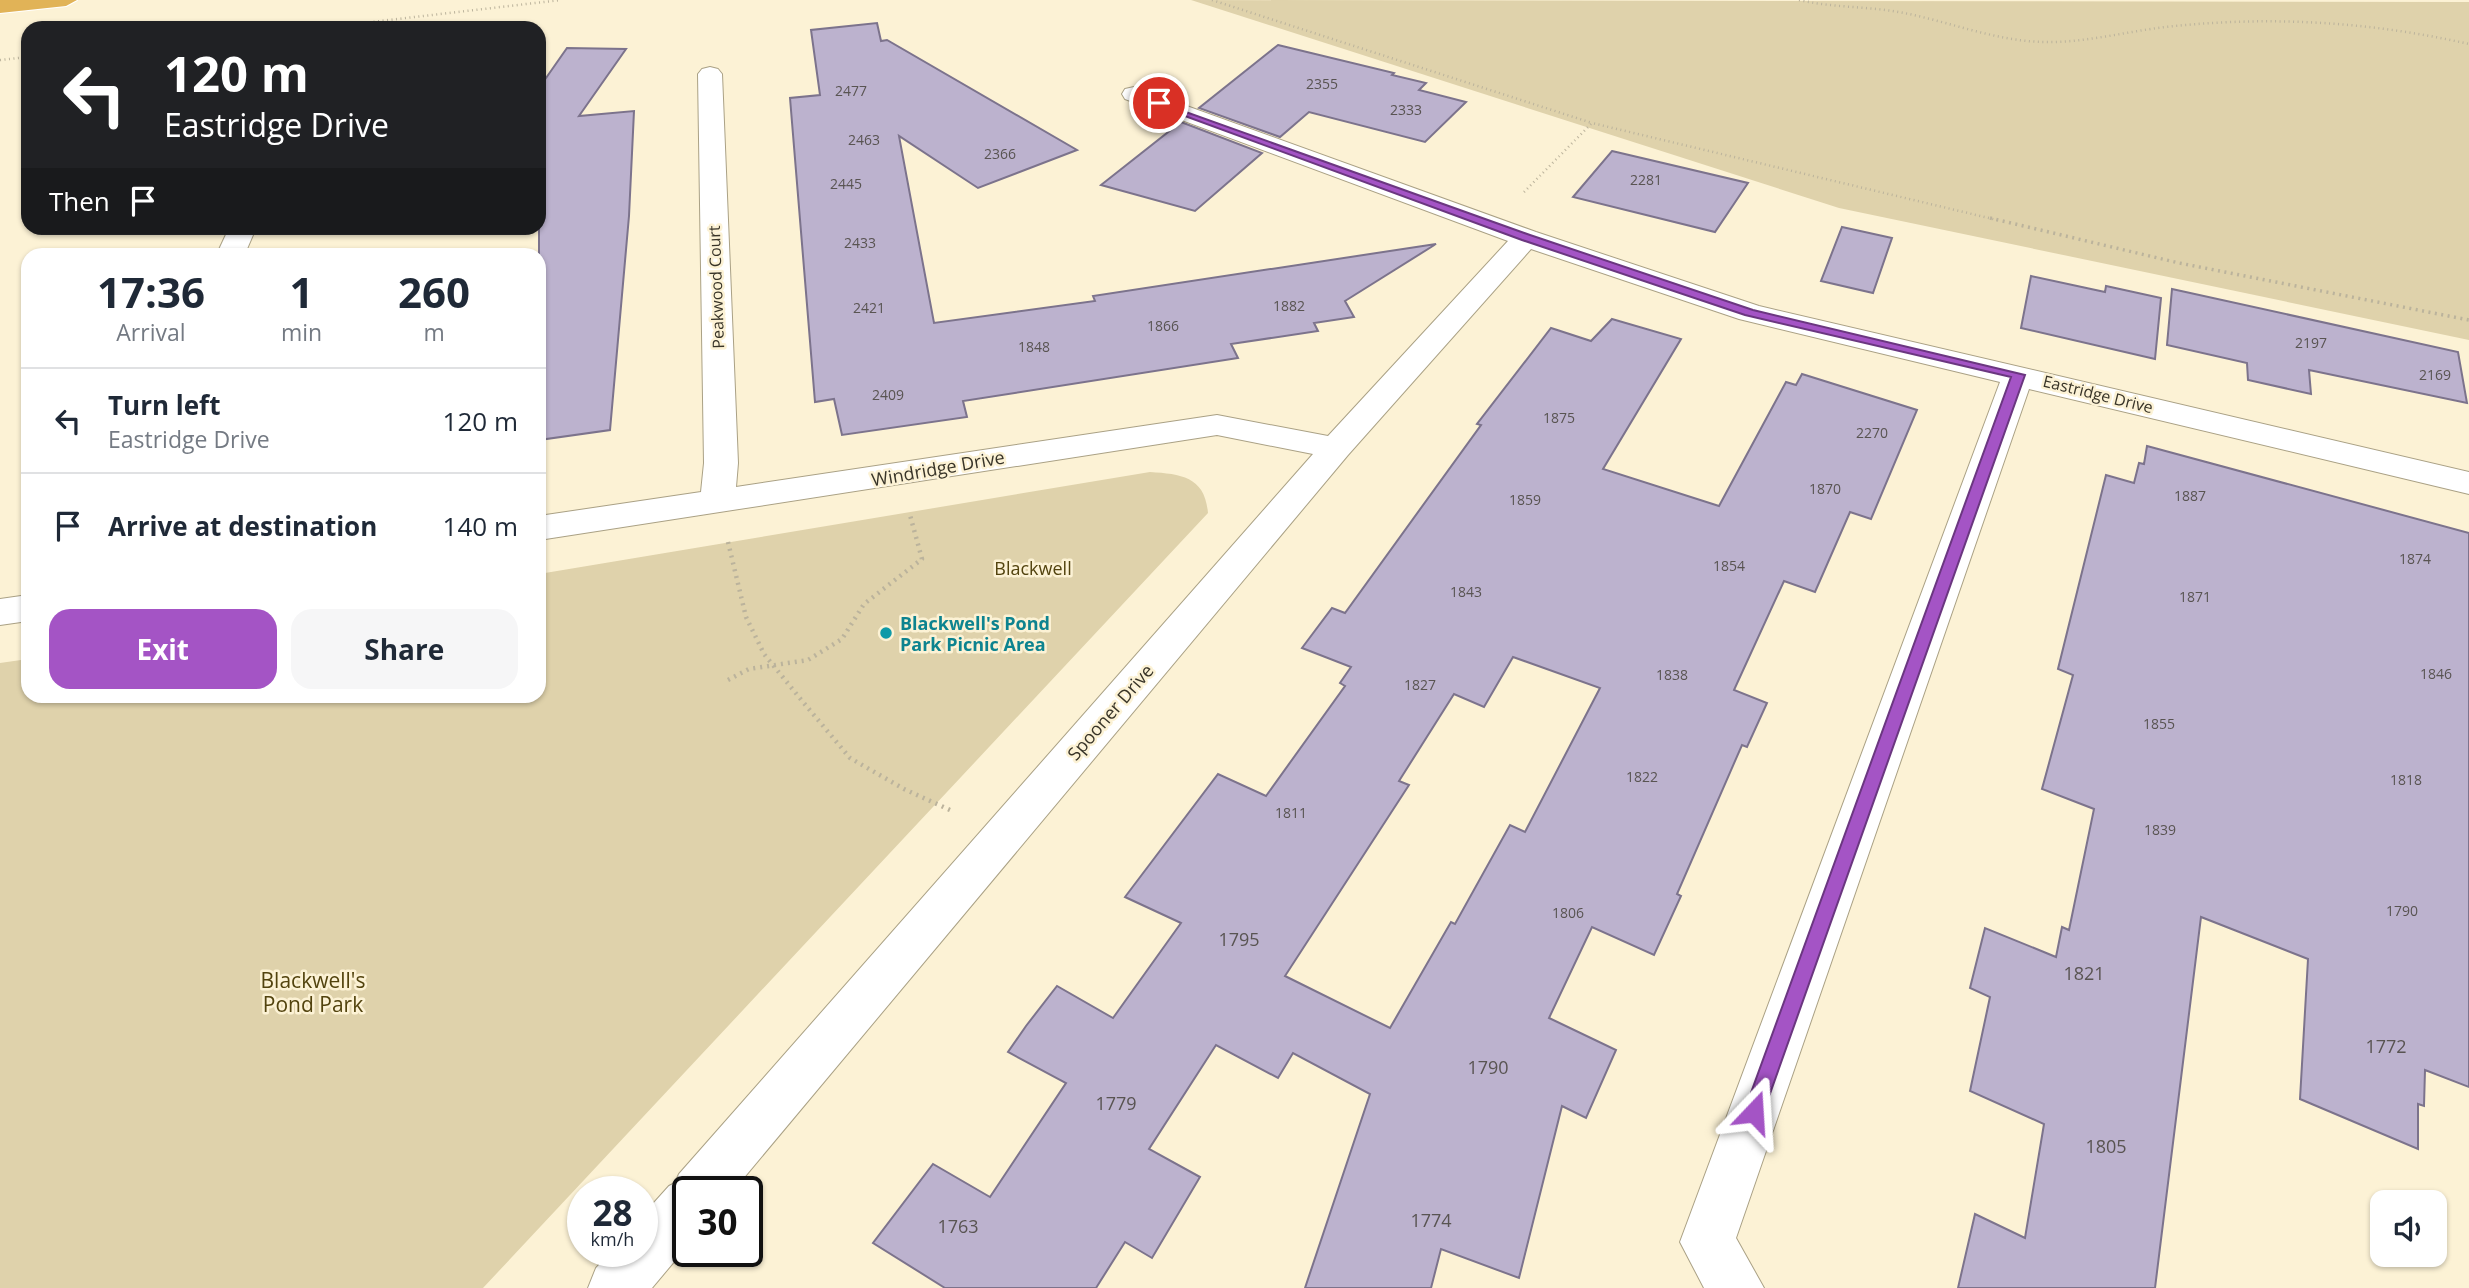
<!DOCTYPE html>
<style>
:root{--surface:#fff;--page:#f6f6f7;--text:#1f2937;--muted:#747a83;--line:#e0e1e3;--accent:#a454c5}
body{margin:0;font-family:"Open Sans",sans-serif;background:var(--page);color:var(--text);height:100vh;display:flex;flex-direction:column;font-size:26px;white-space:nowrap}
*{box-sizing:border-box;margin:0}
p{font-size:23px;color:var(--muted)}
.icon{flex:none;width:38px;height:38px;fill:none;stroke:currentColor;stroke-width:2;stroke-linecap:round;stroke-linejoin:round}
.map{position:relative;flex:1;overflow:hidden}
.sheet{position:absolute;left:21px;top:248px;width:525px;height:455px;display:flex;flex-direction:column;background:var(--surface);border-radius:21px;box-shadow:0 2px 5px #0004}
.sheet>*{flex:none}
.top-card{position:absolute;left:21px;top:21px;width:525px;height:214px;border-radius:21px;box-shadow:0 2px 5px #0004;background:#202124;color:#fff;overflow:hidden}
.controls{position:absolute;left:2370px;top:1190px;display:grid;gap:14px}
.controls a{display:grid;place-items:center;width:77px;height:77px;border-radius:14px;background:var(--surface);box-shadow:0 2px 5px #0004;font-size:35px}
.speed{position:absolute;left:567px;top:1176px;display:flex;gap:14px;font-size:35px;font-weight:700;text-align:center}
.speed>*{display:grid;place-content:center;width:91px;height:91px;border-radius:50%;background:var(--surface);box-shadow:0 2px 5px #0004;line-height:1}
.speed small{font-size:18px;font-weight:400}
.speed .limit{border:4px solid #111;border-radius:10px;background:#fff;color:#111}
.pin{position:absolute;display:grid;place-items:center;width:60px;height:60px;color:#fff;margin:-30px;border:4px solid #fff;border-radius:50%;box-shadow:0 2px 7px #0007}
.me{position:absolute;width:77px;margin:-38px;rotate:20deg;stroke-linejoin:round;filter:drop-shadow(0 0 5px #0008)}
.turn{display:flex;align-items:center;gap:24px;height:147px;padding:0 28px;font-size:32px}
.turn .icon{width:91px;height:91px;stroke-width:2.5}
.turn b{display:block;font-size:49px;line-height:60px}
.then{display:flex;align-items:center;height:66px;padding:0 28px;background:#0003;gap:14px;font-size:26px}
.eta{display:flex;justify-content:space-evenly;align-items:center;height:119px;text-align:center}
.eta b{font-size:42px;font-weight:700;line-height:49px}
.button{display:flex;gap:14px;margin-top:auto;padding:14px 28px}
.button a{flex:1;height:80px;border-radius:21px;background:var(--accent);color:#fff;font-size:28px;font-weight:700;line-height:80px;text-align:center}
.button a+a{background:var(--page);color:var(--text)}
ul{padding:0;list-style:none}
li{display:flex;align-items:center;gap:21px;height:105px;padding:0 28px;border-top:2px solid var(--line)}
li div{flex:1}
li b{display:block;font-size:26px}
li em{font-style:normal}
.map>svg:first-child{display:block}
</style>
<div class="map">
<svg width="2469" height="1288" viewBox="0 0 2469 1288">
<rect width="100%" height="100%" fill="#fcf2d5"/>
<g fill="#dfd2ab">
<path d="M 1191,0 L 2469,2 L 2469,340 L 1839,208 Z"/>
<path d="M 1150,472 C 1182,474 1205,477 1208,513 L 483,1288 L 0,1288 L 0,663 L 28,659 L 28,696 L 539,696 L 539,574 Z"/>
</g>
<g fill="#bcb2ce" stroke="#7c738c" stroke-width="2" fill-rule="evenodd">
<path d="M 877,23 L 881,41 L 887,40 L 1077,150 L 978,188 L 899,136 L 934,323 L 1095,301 L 1093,296 L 1436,244 L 1345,301 L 1354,317 L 1314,323 L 1318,331 L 1231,344 L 1238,358 L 963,401 L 967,417 L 842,435 L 834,399 L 815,402 L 790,98 L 820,95 L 811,30 Z"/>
<path d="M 1278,45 L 1394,73 L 1392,75 L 1426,83 L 1419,90 L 1466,102 L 1425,142 L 1309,112 L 1280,137 L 1199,108 Z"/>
<path d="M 567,48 L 626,49 L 579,116 L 634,111 L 629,216 L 610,430 L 539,440 L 539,88 Z"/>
<path d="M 1181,122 L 1262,153 L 1195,211 L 1101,185 Z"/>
<path d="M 1612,151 L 1748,183 L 1715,232 L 1573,197 Z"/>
<path d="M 1842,227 L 1892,238 L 1873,293 L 1821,281 Z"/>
<path d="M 2031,276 L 2105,292 L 2106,286 L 2161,298 L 2155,359 L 2021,328 Z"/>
<path d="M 2172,289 L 2458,352 L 2467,403 L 2309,370 L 2311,394 L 2248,380 L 2247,363 L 2167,345 Z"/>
<path d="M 1612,319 L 1681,339 L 1603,469 L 1719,506 L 1786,382 L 1796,385 L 1802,374 L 1917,410 L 1871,519 L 1850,512 L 1815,592 L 1784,581 L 1734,690 L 1767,703 L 1747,747 L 1742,745 L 1677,894 L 1681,896 L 1654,955 L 1592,927 L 1549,1018 L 1616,1050 L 1586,1118 L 1562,1106 L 1519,1278 L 1441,1249 L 1431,1288 L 1305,1288 L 1370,1094 L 1293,1053 L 1278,1078 L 1216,1045 L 1149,1149 L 1200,1177 L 1152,1258 L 1125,1242 L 1096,1288 L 945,1288 L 873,1243 L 933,1164 L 990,1197 L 1066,1083 L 1008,1052 L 1026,1026 L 1057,986 L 1113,1018 L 1181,923 L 1125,897 L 1218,774 L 1266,796 L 1345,686 L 1340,683 L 1351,667 L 1302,648 L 1332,608 L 1345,613 L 1481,425 L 1477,424 L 1551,328 L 1591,341 ZM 1513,657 L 1600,688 L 1525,832 L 1510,825 L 1455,924 L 1451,922 L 1390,1028 L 1285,976 L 1409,785 L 1399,781 L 1454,694 L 1484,707 Z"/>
<path d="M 2147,446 L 2469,533 L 2469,1087 L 2425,1070 L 2424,1106 L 2418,1104 L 2418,1149 L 2300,1099 L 2308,959 L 2201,917 L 2155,1288 L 1958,1288 L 1975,1214 L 2025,1238 L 2044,1124 L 1970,1091 L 1990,997 L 1970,988 L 1985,928 L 2056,957 L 2062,927 L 2069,930 L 2094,809 L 2042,789 L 2073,675 L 2058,669 L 2106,475 L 2134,483 L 2139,463 L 2144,464 Z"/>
</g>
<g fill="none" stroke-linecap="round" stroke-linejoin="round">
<defs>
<g id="minor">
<path d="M 710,67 L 718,69 L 722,74 L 738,463 L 736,487 L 1217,415 L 1328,436 L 1508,241 L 1125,99 L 1122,94 L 1125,89 L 1134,87 L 1536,232 L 1759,306 L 2469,472 L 2469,494 L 2029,389 L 1736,1238 L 1764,1288 L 1704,1288 L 1680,1242 L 2000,382 L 1739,319 L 1531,249 L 1348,455 L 732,1192 L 688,1192 L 688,1245 L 652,1288 L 588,1288 L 596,1268 L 612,1251 L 642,1251 L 642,1216 L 669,1186 L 675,1183 L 679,1174 L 1313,454 L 1217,435 L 539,540 L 539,516 L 701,492 L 704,463 L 698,74 L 702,69 Z"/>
<path d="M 229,228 L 256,228 L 244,256 L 216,256 Z"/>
<path d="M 28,595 L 28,621 L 0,625 L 0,599 Z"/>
</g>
<path id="highway" d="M 0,0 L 77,0 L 66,6 L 0,13 Z"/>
</defs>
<use href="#minor" stroke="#aaa185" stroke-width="2"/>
<use href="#highway" stroke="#fff" stroke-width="2"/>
<g stroke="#bbb39c" stroke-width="2.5" stroke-dasharray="1 3.5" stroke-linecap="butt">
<path d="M 1212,0 L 1592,123"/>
<path d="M 1799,0 C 1833,8 1869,6 1904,13 C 1950,22 1996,41 2043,42 C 2088,43 2131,30 2175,26 C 2274,16 2372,22 2469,44"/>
<path d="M 320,28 L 561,0"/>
<path d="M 0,60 L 28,57"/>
<path d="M 1524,192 L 1592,123 L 1997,220"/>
</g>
<path stroke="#bbb39c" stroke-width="3.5" stroke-dasharray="2 4.5" stroke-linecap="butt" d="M 1990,218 L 2179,263 L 2469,320"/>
<g stroke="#bbb39c" stroke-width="4.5" stroke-dasharray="2 5" stroke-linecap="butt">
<path d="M 728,542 L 746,617 L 764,654 L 803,702 L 850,758 L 904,789 L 950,810"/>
<path d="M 728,680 L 749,669 L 808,660 L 842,639 L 864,604 L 922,559 L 910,515"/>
</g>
<use href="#minor" fill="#fff" fill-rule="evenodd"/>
<use href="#highway" fill="#e1b357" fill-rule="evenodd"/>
</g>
<path fill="#a454c5" stroke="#6b3780" stroke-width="2" d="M 1155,101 L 1530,235 L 1753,310 L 2025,375 L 1761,1119 L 1754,1122 L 1747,1119 L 1744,1112 L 2011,377 L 1745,315 L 1522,240 L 1155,105 Z"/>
<circle fill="#0f9aa8" stroke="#fcf2d5" stroke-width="2.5" cx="886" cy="633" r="7"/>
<g text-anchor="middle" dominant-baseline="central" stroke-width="5" stroke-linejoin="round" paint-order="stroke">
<g font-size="14" fill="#595452">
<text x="1322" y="83">2355</text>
<text x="851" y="90">2477</text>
<text x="1406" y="109">2333</text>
<text x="864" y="139">2463</text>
<text x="1000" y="153">2366</text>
<text x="1646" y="179">2281</text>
<text x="846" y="183">2445</text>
<text x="860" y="242">2433</text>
<text x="1289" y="305">1882</text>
<text x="869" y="307">2421</text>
<text x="1163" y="325">1866</text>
<text x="2311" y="342">2197</text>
<text x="1034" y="346">1848</text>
<text x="2435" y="374">2169</text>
<text x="888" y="394">2409</text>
<text x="1559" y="417">1875</text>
<text x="1872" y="432">2270</text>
<text x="1825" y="488">1870</text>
<text x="2190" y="495">1887</text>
<text x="1525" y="499">1859</text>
<text x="2415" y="558">1874</text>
<text x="1729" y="565">1854</text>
<text x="1466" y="591">1843</text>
<text x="2195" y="596">1871</text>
<text x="2436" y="673">1846</text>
<text x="1672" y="674">1838</text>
<text x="1420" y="684">1827</text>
<text x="2159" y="723">1855</text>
<text x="1642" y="776">1822</text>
<text x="2406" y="779">1818</text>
<text x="1291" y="812">1811</text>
<text x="2160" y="829">1839</text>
<text x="2402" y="910">1790</text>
<text x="1568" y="912">1806</text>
</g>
<g font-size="16" fill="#383428" stroke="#fcf2d5">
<text transform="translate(716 287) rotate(-92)">Peakwood Court</text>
<text transform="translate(2098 394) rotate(14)">Eastridge Drive</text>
</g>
<g font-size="18" fill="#383428" stroke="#fcf2d5">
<text transform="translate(938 468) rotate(-10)">Windridge Drive</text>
<text transform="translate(1110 712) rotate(-49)">Spooner Drive</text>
</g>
<g font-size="18" fill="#52430e" stroke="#fcf2d5">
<text x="1033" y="568">Blackwell</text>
</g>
<g font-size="18" font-weight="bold" fill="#0d838f" stroke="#fcf2d5" text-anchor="start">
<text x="900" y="623">Blackwell's Pond<tspan x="900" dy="21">Park Picnic Area</tspan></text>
</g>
<g font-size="18" fill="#595452">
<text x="1239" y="939">1795</text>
<text x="2084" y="973">1821</text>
<text x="2386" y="1046">1772</text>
<text x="1488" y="1067">1790</text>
<text x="1116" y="1103">1779</text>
<text x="2106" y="1146">1805</text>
<text x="1431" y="1220">1774</text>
<text x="958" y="1226">1763</text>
</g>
<g font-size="21" fill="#52430e" stroke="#fcf2d5">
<text x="313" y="980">Blackwell's<tspan x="313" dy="24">Pond Park</tspan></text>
</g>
</g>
</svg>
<div class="controls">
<a><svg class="icon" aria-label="sound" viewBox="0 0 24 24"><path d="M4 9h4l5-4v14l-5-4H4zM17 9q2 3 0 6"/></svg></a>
</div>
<div class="speed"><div>28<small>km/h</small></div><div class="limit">30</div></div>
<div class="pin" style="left:1159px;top:103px;background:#d93025"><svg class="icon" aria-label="arrive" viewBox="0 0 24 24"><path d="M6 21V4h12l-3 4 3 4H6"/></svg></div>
<svg class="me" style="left:1754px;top:1112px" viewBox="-20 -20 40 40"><path d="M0-17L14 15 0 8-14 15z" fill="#a454c5" stroke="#fff" stroke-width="4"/></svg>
<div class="top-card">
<div class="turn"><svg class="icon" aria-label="left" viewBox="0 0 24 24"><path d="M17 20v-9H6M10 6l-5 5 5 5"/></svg><div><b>120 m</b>Eastridge Drive</div></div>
<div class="then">Then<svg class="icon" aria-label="arrive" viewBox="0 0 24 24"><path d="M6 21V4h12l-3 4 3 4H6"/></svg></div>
</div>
<section class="sheet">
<div class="eta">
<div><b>17:36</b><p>Arrival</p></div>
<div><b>1</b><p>min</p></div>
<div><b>260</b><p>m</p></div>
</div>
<ul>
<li><svg class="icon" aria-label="left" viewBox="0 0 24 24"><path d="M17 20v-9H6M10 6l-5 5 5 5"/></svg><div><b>Turn left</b><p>Eastridge Drive</p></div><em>120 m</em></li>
<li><svg class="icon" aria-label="arrive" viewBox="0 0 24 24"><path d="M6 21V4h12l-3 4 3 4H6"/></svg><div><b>Arrive at destination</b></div><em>140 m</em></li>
</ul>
<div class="button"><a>Exit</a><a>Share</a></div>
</section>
</div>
